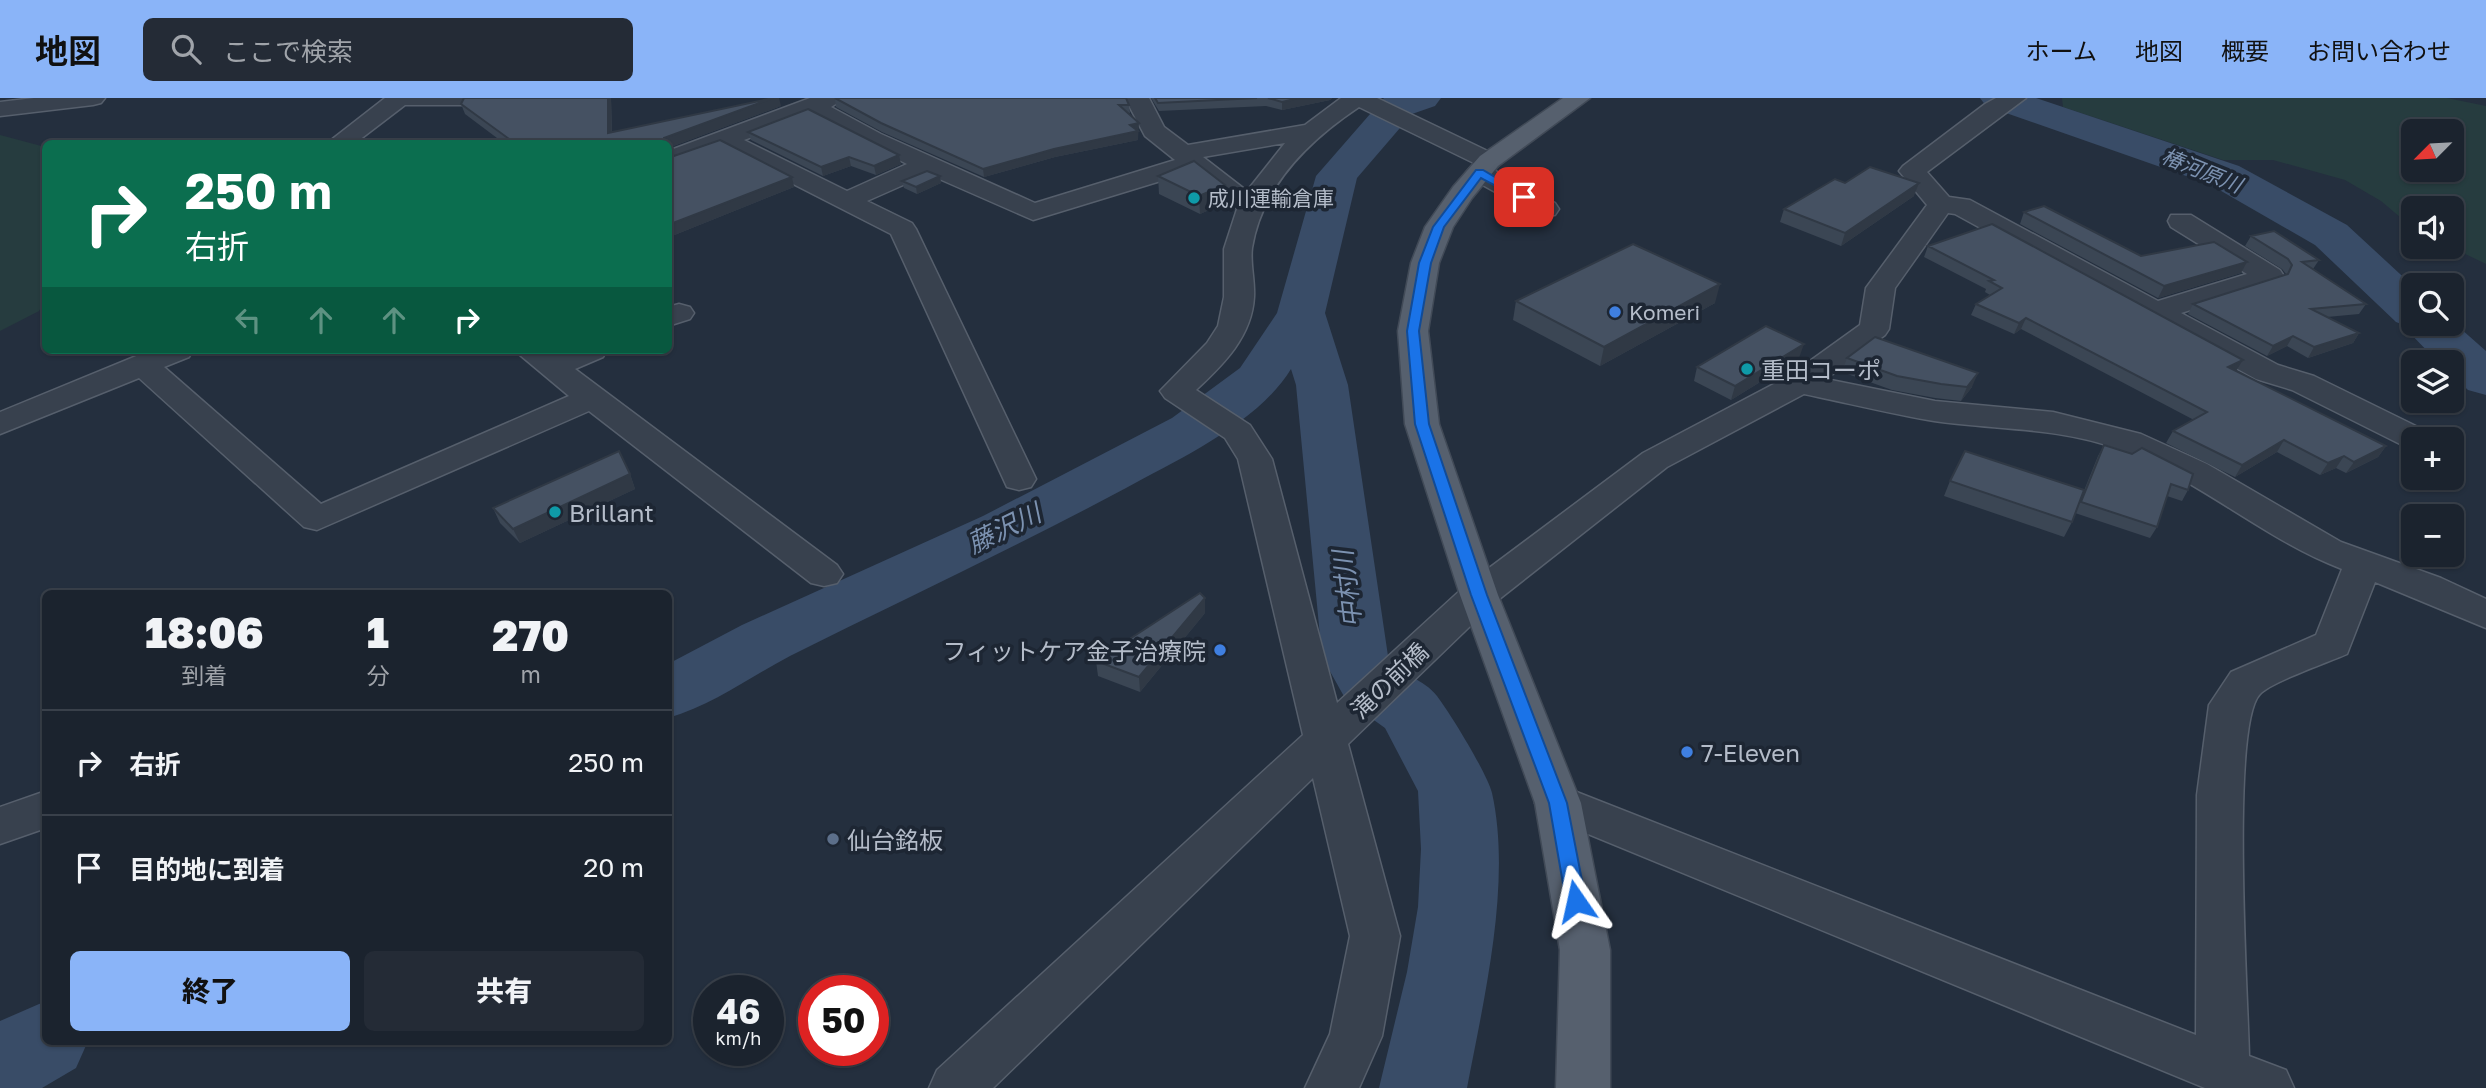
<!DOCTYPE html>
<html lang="ja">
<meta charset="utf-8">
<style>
:root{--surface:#1b232e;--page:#242b36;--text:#f1f3f6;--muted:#a0a4aa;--line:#39404a;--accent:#8ab4f8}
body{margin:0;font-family:"Golos Text","Noto Sans JP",sans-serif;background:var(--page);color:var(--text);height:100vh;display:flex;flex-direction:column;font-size:26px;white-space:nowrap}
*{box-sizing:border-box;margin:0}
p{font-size:23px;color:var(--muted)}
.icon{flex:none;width:38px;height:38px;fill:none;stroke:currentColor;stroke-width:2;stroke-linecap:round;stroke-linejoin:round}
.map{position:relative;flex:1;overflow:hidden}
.panel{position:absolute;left:42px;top:492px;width:630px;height:455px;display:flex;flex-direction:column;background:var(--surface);border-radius:10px;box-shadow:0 2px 5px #0004,0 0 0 2px var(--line)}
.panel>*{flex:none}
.hud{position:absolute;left:42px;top:42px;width:630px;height:214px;border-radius:10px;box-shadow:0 2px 5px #0004,0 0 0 2px var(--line);background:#0b6e4f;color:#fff;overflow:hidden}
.needle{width:46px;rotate:246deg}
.fabs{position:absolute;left:2401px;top:21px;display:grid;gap:14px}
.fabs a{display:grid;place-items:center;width:63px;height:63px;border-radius:10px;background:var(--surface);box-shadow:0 2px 5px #0004,0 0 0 2px var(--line);font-size:35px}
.speed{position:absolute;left:693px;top:877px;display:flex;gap:14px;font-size:35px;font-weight:700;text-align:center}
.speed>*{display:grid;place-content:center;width:91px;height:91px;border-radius:50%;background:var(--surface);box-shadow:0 2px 5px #0004,0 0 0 2px var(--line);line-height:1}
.speed small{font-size:18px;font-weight:400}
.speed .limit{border:10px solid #d22;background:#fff;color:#111}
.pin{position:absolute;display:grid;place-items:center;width:60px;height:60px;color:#fff;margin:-30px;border-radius:14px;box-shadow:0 4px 10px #0006}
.me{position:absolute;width:77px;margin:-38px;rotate:349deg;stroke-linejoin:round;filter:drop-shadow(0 0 5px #0008)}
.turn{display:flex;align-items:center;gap:24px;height:147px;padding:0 28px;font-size:32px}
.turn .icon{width:91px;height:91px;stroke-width:2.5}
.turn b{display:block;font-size:49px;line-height:60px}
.lanes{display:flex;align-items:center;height:66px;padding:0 28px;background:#0003;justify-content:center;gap:35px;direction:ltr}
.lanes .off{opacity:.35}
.eta{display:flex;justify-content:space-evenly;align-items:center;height:119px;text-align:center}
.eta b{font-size:42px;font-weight:800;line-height:49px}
.cta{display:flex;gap:14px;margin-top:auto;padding:14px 28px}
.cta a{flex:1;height:80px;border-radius:10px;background:var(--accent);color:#111;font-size:28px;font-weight:800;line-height:80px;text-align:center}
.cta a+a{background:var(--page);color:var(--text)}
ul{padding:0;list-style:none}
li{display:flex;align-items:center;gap:21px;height:105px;padding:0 28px;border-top:2px solid var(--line)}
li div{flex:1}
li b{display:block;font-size:26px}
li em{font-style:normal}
header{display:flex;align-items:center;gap:42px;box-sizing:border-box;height:98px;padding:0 35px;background:var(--accent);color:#111}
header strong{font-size:33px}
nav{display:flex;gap:38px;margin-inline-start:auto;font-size:24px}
.search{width:490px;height:63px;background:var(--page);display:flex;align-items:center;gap:18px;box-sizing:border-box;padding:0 24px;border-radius:10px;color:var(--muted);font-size:26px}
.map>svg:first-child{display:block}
</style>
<header>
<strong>地図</strong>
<div class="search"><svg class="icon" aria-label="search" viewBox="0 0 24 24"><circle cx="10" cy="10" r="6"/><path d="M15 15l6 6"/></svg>ここで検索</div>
<nav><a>ホーム</a><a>地図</a><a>概要</a><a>お問い合わせ</a></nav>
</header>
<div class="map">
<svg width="2486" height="990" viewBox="0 0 2486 990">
<rect width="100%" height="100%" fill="#242f3e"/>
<g fill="#263c3f" fill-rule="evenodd">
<path d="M 2062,0 L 2447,0 L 2486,8 L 2486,166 L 2451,149 L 2452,110 L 2413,110 L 2413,130 L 2381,103 L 2345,82 L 2273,62 L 2223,62 L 2063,9 ZM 2413,33 L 2452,33 L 2452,72 L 2413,72 Z"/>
<path d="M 0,37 L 45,49 L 46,200 L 39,213 L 0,233 Z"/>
</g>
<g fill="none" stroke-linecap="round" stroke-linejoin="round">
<g fill="#394c67" fill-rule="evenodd">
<path d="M 1384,0 L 1441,0 L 1435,8 L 1412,16 L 1357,80 L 1325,215 L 1348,287 L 1388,558 C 1400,577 1424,581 1437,598 C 1450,615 1487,675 1492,695 C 1512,785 1484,900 1467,990 L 1379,990 L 1407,874 L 1418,809 L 1421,751 L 1418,693 L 1385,630 L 1346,602 L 1322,559 L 1296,287 L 1291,271 C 1258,325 1181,360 1126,390 C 1016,449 902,502 790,558 C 750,579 713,607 668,620 L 668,566 L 742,527 L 983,418 L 1172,320 L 1240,270 L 1277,215 L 1316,78 Z"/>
<path d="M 1980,0 L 2036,0 L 2239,68 L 2347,127 L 2413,188 L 2413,226 L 2452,226 L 2452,223 L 2486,253 L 2486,297 L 2468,292 L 2452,277 L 2452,264 L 2438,264 L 2401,226 L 2396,224 L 2315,147 L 2209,86 L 1986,8 Z"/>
<path d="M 46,903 L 46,943 L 88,943 L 76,970 L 42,990 L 0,990 L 0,923 Z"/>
</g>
<defs>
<g id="minor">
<path d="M 34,0 L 105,0 L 101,5 L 93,7 L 0,18 L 0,4 Z"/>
<path d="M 385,0 L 525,0 L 521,5 L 513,7 L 405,7 L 354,46 L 326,46 Z"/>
<path d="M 810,0 L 845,0 L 831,9 L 881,36 L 1035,105 L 1175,62 L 1145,38 L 1125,0 L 1149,0 L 1164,29 L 1188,47 L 1305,27 L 1341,0 L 1377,0 L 1498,58 L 1502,63 L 1498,68 L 1490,70 L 1555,105 L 1559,111 L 1555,117 L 1537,117 L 1470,80 L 1466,75 L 1470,70 L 1478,67 L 1359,9 C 1308,43 1262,88 1252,150 C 1250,166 1255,182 1254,199 C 1252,238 1224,266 1196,292 L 1250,327 L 1272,361 L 1337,605 L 1465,488 L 1643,355 L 1789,278 L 1860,227 L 1866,190 L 1927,107 L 1899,73 L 1903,68 L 1985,6 L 1996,0 L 2026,0 L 1927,74 L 1949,99 L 1970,102 L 2158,203 L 2247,176 L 2171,129 L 2168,123 L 2171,117 L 2191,117 L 2280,172 L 2284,178 L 2280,184 L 2181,215 L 2278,267 L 2314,278 L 2426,333 L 2430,341 L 2413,341 L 2413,350 L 2402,347 L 2292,292 L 2256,281 L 1955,116 L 1948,115 L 1895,190 L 1889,231 L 1885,237 L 1826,281 L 1935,303 L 2053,314 L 2141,336 L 2207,366 L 2341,444 L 2441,480 L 2486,501 L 2486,530 L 2375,484 L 2347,556 C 2329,564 2271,584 2260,596 C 2230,627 2248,901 2249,958 L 2286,972 L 2294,990 L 2205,990 L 1542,717 L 1535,705 L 1542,693 L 1558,687 L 1574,693 L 2196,937 L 2197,697 L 2209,607 L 2231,574 L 2316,537 L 2342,471 C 2263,441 2198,380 2118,351 C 2059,329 1996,332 1934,323 C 1891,316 1848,305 1804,296 L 1667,369 L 1493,506 L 1348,646 L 1400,838 L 1382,938 L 1359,990 L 1305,990 L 1330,936 L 1350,838 L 1313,680 L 993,990 L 929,990 L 937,972 L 1303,637 L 1238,361 L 1225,340 L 1165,300 L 1160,293 L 1207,245 L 1218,228 L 1224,199 L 1224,151 L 1237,111 L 1190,74 L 1033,122 L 928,76 L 867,103 L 912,125 L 916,131 L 1036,381 L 1031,389 L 1019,392 L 1007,389 L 891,136 L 723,50 L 668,69 L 668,53 ZM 810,17 L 907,66 L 847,93 L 744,42 ZM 1285,45 L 1247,93 L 1203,59 Z"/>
<path d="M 679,206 L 690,209 L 694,215 L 690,221 L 668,228 L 668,209 Z"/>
<path d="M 151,252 L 193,252 L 189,259 L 164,269 L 321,406 L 569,298 L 514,252 L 549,252 L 555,257 L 566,252 L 607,252 L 603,259 L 575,271 L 837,467 L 843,476 L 837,485 L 824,488 L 811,485 L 589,313 L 317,432 L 304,429 L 139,280 L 0,336 L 0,314 Z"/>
<path d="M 46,693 L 46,730 L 0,746 L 0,709 Z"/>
</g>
<path id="major" d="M 1563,0 L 1590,0 L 1498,68 L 1472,100 L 1453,129 L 1439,165 L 1428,233 L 1439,326 L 1498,497 L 1581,705 L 1610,852 L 1610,990 L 1556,990 L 1560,852 L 1535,705 L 1460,497 L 1405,326 L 1398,233 L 1411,165 L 1425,129 L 1453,89 L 1480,58 Z"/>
</defs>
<use href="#minor" stroke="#565f6c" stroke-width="3"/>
<use href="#major" stroke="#414a57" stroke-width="3"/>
<use href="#minor" fill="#38414e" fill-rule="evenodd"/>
<use href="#major" fill="#56606e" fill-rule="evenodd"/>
</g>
<g fill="#3b4654">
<path d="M 611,0 L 612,35 L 781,8 L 668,50 L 668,46 L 505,46 L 465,16 L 461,6 Z"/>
<path d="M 1151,0 L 1332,0 L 1330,2 L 1282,12 L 1266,8 L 1159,13 Z"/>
<path d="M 835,1 L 1129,7 L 1130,15 L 1128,15 L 1139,33 L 1138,34 L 1138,42 L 1055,59 L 984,79 L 882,34 L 836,9 Z"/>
<path d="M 748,34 L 901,66 L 876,77 L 851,68 L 823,78 L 751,42 Z"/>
<path d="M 668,60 L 792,79 L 794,89 L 672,138 L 668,136 Z"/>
<path d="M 940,78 L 941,85 L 917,96 L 904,90 L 902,83 Z"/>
<path d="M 1158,78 L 1225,105 L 1200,116 L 1159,96 Z"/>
<path d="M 1845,85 L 1914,98 L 1841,148 L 1780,124 L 1784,111 Z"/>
<path d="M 2024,114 L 2141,158 L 2241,175 L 2158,200 L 2020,126 Z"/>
<path d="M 2251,138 L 2319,162 L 2313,171 L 2366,206 L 2359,216 L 2327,219 L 2359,235 L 2353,245 L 2308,260 L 2287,248 L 2267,258 L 2188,216 L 2193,206 L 2286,176 L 2282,171 L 2245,148 Z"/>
<path d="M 1928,148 L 2236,273 L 2386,348 L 2378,359 L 2346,375 L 2336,370 L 2320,377 L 2277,354 L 2235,379 L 2166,345 L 2173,333 L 2194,322 L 2021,231 L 2014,236 L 1971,217 L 1976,206 L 1990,197 L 1985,194 L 1986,191 L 1924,159 Z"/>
<path d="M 1516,203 L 1715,205 L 1600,268 L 1513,222 Z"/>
<path d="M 1799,260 L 1731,302 L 1694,283 L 1697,269 Z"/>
<path d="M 1847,260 L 1972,289 L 1961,303 L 1935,300 L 1892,292 L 1842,274 Z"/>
<path d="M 2104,347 L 2188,392 L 2182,403 L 2167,398 L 2157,429 L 2150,440 L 2075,415 L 2098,358 Z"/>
<path d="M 630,376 L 635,391 L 520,445 L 500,425 L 493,410 Z"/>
<path d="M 1950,383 L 2072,424 L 2064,439 L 1944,398 Z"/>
<path d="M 1205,515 L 1140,594 L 1098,578 L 1096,563 Z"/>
</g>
<g fill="#303945">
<path d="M 608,0 L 611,0 L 612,46 L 608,35 Z"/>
<path d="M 773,0 L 779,0 L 781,8 L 668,50 L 668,46 L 664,46 L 664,40 Z"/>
<path d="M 1299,0 L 1332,0 L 1330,2 L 1282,12 L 1282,4 Z"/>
<path d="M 1139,25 L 1138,42 L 1055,59 L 984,79 L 983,71 Z"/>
<path d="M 899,57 L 901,66 L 876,77 L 874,68 Z"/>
<path d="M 849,59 L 851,68 L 823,78 L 821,69 Z"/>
<path d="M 940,78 L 941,85 L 917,96 L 916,89 Z"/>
<path d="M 792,79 L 794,89 L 672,138 L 669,127 Z"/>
<path d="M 1919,85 L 1914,98 L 1841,148 L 1845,135 Z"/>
<path d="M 1225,87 L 1225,105 L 1200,116 L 1199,98 Z"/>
<path d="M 2247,164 L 2241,175 L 2158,200 L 2164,188 Z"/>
<path d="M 1720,186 L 1715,205 L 1600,268 L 1604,249 Z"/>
<path d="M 2026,220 L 2021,231 L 2014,236 L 2019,225 Z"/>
<path d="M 2359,235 L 2353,245 L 2308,260 L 2314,249 Z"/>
<path d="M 2293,238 L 2287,248 L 2267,258 L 2273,248 Z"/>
<path d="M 1804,246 L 1799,260 L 1731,302 L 1735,288 Z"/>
<path d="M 2243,262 L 2236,273 L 2228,269 Z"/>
<path d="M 1978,275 L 1972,289 L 1961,303 L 1967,289 Z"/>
<path d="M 2284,342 L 2277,354 L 2235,379 L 2242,367 Z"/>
<path d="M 2386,348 L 2378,359 L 2346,375 L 2354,364 Z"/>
<path d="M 2344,358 L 2336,370 L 2320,377 L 2328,365 Z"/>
<path d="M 630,376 L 635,391 L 520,445 L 513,431 Z"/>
<path d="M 1205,500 L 1205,515 L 1140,594 L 1139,579 Z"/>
</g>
<g fill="#455162" stroke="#303945" stroke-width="2">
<path d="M 464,0 L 608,0 L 608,35 L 773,0 L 664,40 L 664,46 L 516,46 L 461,6 Z"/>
<path d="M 835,0 L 1126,0 L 1129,7 L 1119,7 L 1139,25 L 1130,27 L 1138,33 L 1054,51 L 983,71 L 881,25 Z"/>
<path d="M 1155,0 L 1257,0 L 1158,5 Z"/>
<path d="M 1268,0 L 1299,0 L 1282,4 Z"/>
<path d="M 808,11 L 899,57 L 874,68 L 849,59 L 821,69 L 748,34 Z"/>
<path d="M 720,42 L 792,79 L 668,127 L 668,60 Z"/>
<path d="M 1194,63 L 1225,87 L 1199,98 L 1158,78 Z"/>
<path d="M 1870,69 L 1919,85 L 1845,135 L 1784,111 L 1835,81 L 1845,85 Z"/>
<path d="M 927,73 L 940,78 L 916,89 L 902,83 Z"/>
<path d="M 2044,108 L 2141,158 L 2214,144 L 2247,164 L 2164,188 L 2024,114 Z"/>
<path d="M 1992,126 L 2243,262 L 2228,269 L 2386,348 L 2354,364 L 2344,358 L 2328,365 L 2284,342 L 2242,367 L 2173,333 L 2207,314 L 2026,220 L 2019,225 L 1976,206 L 2002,190 L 1989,183 L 1994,182 L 1928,148 Z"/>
<path d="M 2274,133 L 2319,162 L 2302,164 L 2366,206 L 2311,211 L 2359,235 L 2314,249 L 2293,238 L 2273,248 L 2193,206 L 2288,176 L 2292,167 L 2288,161 L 2251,138 Z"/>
<path d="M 1633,146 L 1720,186 L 1604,249 L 1516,203 Z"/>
<path d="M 1766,228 L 1804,246 L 1735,288 L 1697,269 Z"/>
<path d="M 1875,239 L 1978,275 L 1967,289 L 1941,286 L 1897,278 L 1847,260 Z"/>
<path d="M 2104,347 L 2132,356 L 2142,350 L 2193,376 L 2188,392 L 2171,386 L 2157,429 L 2081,404 Z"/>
<path d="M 619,353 L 630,376 L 513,431 L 493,410 Z"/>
<path d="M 1965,353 L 2084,392 L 2072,424 L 1950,383 Z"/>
<path d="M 1200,495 L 1205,500 L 1139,579 L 1096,563 Z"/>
</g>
<path fill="#1a73e8" stroke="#114b97" stroke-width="2" d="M 1476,72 L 1483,72 L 1529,99 L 1520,101 L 1481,80 L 1444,129 L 1431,165 L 1419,233 L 1429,326 L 1487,497 L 1567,705 L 1586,803 L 1583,809 L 1569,809 L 1566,803 L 1549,705 L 1471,497 L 1415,326 L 1407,233 L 1419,165 L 1433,129 Z"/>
<g fill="#0f9aa8" stroke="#1d2633" stroke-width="2.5">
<circle cx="1194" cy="100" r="7"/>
<circle cx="1747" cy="271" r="7"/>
<circle cx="555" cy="414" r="7"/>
</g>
<g fill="#3f7fe0" stroke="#1d2633" stroke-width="2.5">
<circle cx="1615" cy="214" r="7"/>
<circle cx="1220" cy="552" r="7"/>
<circle cx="1687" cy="654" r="7"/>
</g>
<circle fill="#5c6f8a" stroke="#1d2633" stroke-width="2.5" cx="833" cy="741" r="7"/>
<g text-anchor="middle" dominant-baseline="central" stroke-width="7" stroke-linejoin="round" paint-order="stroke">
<g font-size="21" font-style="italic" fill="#7c92b1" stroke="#1d2633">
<text transform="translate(2202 72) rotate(22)">椿河原川</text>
</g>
<g font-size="21" fill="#b4bcc9" stroke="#1d2633" text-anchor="start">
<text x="1208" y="100">成川運輸倉庫</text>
<text x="1629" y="214">Komeri</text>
</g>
<g font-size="24" fill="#b4bcc9" stroke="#1d2633" text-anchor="start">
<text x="1761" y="271">重田コーポ</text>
<text x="569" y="414">Brillant</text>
<text x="1206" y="552" text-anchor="end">フィットケア金子治療院</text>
<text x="1701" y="654">7-Eleven</text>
<text x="847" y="741">仙台銘板</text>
</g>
<g font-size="24" fill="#b4bcc9" stroke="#1d2633">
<text transform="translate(1389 582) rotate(-44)">滝の前橋</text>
</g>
<g font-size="26" font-style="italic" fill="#7c92b1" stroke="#1d2633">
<text transform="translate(1004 430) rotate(-26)">藤沢川</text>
<text transform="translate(1347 491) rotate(-97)">中村川</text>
</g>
</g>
</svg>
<div class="fabs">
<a><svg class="needle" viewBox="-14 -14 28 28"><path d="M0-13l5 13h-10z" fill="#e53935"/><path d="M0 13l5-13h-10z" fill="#a0a4aa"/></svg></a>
<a><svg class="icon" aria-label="sound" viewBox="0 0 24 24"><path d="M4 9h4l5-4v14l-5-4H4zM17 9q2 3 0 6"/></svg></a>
<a><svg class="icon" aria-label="search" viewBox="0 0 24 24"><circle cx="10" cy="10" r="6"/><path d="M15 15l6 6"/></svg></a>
<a><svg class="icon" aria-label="layers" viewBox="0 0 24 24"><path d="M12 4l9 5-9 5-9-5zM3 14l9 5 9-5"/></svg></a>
<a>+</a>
<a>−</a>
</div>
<div class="speed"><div>46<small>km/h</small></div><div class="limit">50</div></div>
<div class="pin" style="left:1524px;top:99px;background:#d93025"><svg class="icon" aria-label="arrive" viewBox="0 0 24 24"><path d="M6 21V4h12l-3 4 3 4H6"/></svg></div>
<svg class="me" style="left:1576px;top:803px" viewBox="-20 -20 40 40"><path d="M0-17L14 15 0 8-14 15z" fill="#1a73e8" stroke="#fff" stroke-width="4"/></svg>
<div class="hud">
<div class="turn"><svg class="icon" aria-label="right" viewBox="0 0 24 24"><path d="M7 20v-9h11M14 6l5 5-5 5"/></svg><div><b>250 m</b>右折</div></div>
<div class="lanes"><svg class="icon off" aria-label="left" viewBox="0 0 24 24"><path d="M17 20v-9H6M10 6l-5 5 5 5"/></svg><svg class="icon off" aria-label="ahead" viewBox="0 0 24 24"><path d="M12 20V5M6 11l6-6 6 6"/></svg><svg class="icon off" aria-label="ahead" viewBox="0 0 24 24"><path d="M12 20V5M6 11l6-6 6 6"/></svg><svg class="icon" aria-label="right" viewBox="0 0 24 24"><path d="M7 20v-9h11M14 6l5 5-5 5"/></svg></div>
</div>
<section class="panel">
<div class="eta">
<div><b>18:06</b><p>到着</p></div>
<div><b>1</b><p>分</p></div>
<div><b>270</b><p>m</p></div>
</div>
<ul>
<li><svg class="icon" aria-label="right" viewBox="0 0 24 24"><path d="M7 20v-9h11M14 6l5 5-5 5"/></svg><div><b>右折</b></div><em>250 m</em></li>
<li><svg class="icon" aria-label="arrive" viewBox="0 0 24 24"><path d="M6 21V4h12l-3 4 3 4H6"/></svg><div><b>目的地に到着</b></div><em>20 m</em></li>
</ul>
<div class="cta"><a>終了</a><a>共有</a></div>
</section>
</div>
